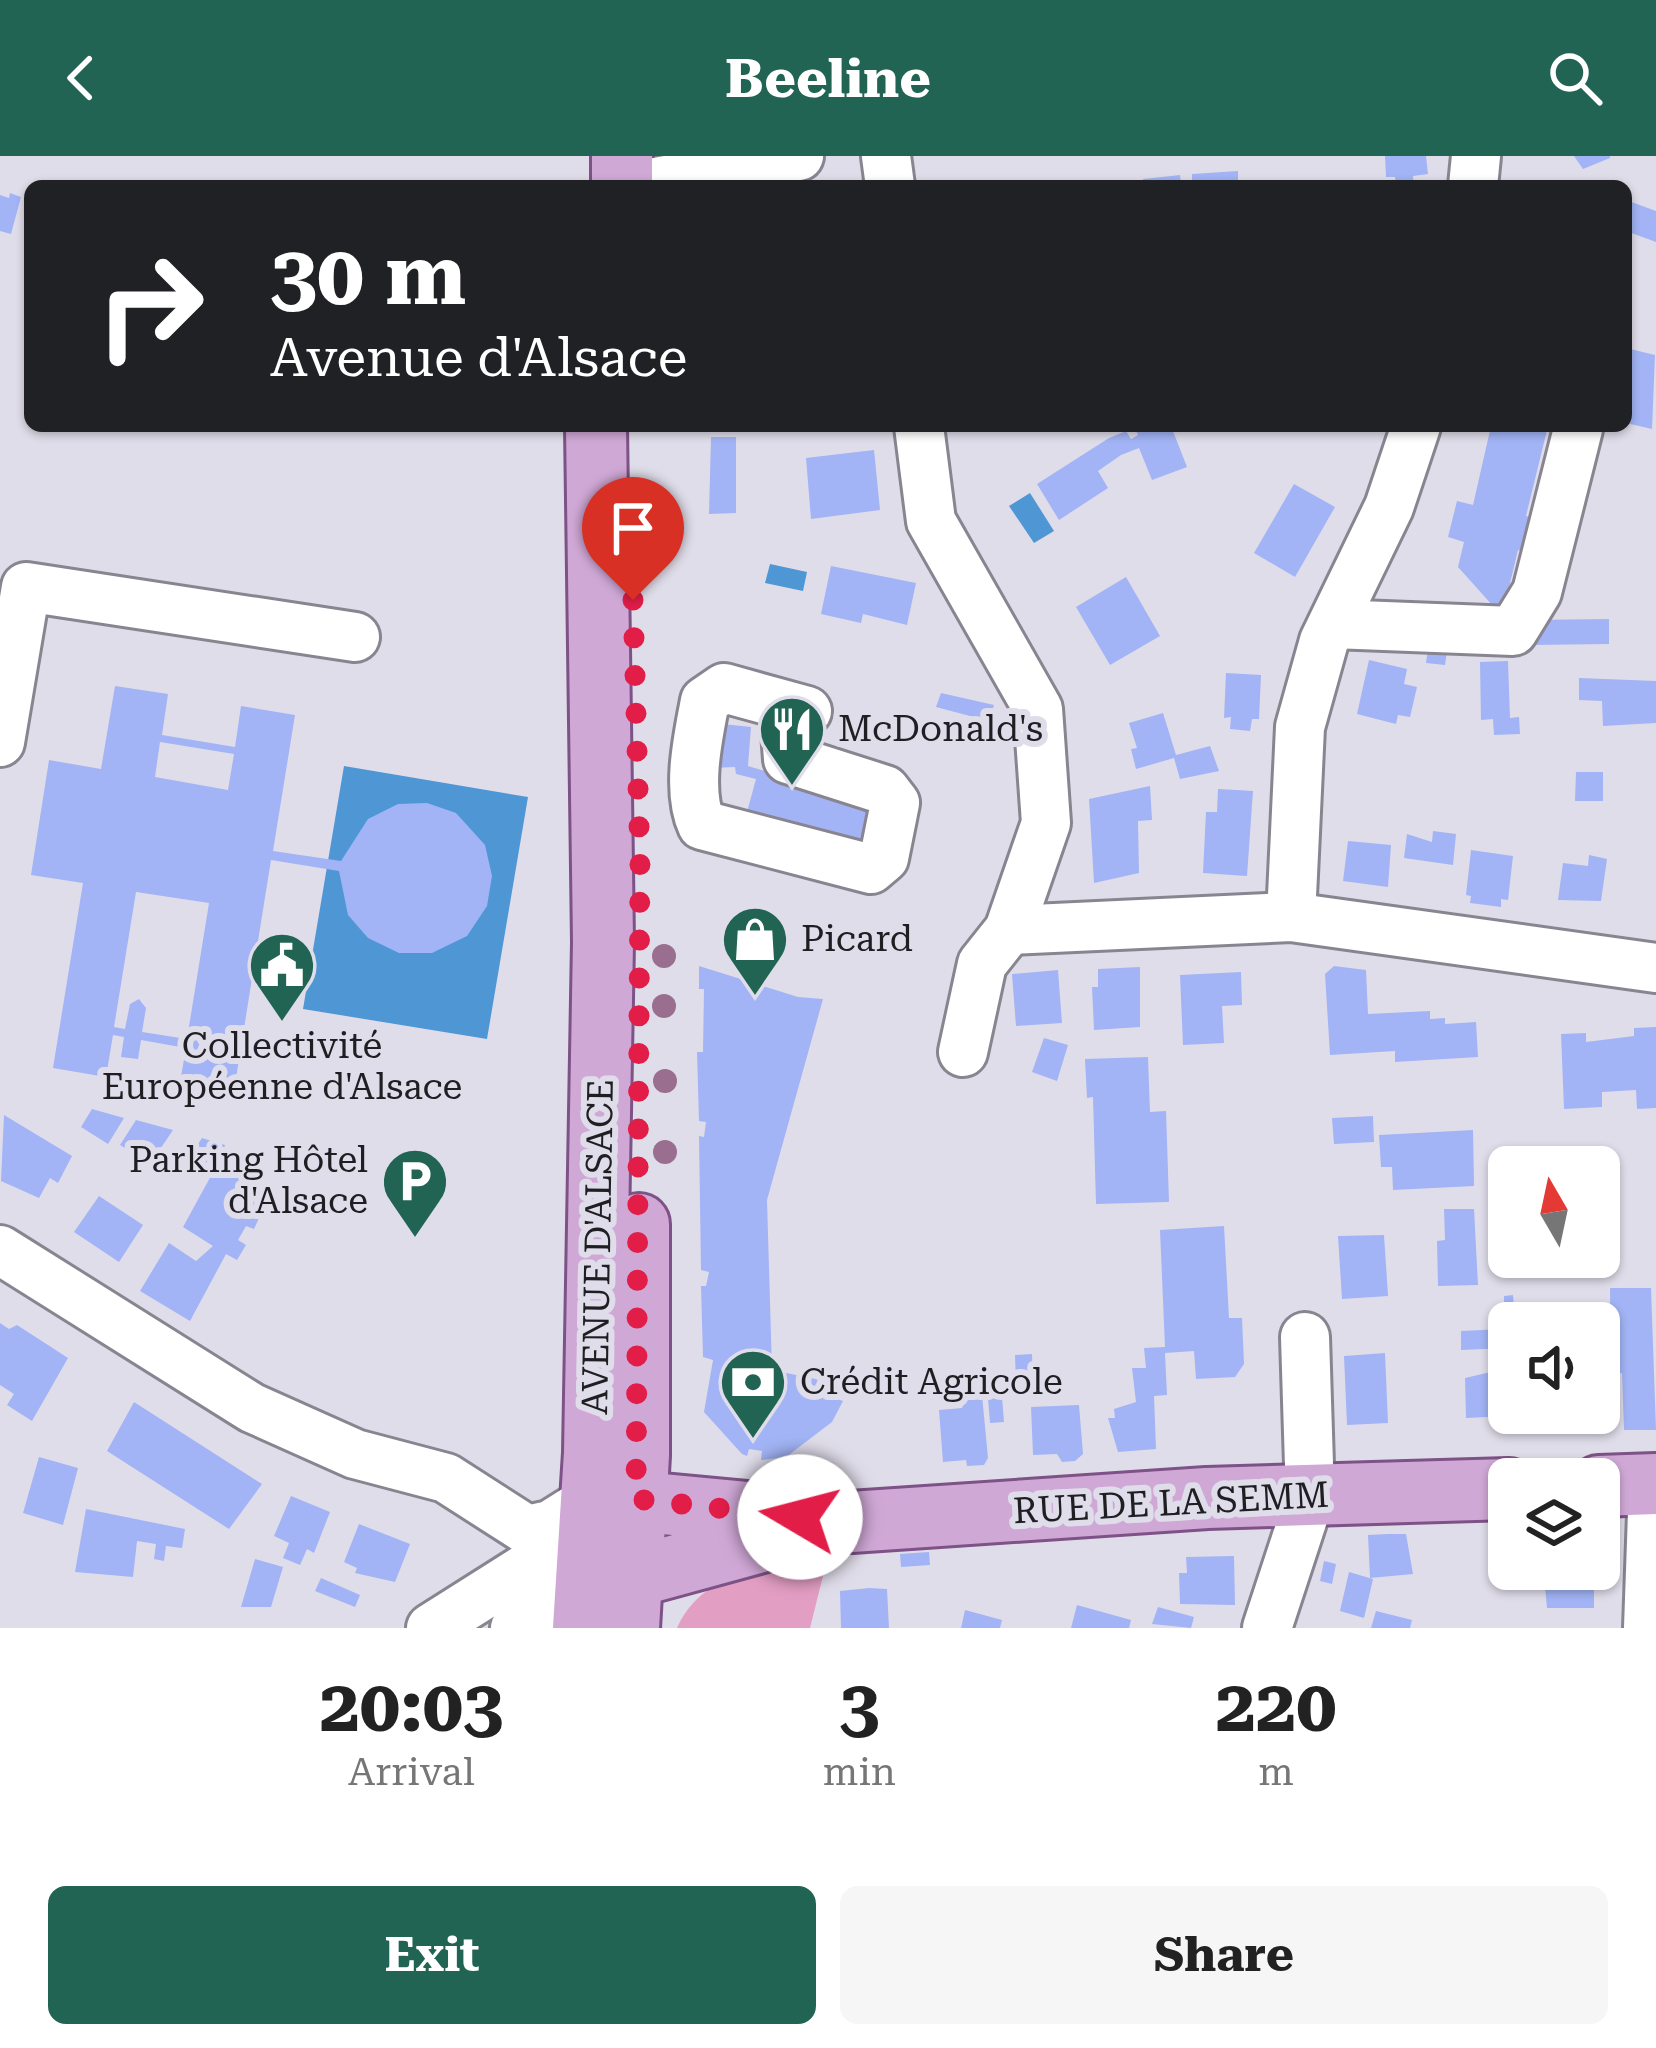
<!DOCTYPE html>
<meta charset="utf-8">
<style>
:root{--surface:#fff;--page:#f6f6f6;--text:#222;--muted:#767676;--accent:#216453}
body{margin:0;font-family:"Roboto Serif",serif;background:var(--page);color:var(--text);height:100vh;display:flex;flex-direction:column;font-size:45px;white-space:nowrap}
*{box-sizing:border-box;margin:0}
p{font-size:39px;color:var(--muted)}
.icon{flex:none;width:66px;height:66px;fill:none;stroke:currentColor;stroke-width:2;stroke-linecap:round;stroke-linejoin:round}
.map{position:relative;height:1472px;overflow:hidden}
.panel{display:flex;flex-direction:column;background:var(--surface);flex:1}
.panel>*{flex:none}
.hud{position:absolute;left:24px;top:24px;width:1608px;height:252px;border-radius:18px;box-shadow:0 3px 9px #0004;background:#202124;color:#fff;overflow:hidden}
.needle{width:78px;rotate:351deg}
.buttons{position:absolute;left:1488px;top:990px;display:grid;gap:24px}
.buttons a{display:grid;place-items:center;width:132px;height:132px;border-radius:18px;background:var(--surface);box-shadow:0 3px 9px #0004;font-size:60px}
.pin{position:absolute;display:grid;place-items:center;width:102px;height:102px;color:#fff;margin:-123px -51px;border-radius:50% 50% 50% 0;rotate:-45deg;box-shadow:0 0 12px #0007}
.pin .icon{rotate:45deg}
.me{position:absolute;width:132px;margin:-66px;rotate:278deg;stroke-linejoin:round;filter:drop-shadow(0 0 9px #0008)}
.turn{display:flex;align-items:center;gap:42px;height:252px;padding:0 48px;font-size:54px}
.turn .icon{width:156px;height:156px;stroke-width:2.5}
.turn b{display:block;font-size:84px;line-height:102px}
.eta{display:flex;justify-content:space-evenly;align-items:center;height:204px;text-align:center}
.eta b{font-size:72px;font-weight:700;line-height:84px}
.button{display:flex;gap:24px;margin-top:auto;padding:24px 48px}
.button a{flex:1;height:138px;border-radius:18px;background:var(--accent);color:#fff;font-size:48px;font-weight:700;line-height:138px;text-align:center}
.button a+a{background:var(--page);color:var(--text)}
header{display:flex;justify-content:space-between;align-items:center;height:156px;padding:0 48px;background:var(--accent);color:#fff;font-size:54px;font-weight:700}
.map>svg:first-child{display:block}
</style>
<header><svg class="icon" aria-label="back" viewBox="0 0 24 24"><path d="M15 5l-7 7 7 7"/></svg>Beeline<svg class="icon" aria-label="search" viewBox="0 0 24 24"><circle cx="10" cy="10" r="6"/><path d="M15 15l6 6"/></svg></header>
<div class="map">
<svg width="1656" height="1472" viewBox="0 0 1656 1472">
<rect width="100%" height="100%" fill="#e0ddea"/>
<path fill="#e39ec3" d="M 827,1404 L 810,1472 L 677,1472 C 703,1413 771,1410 827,1404 Z"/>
<g fill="#4f96d5">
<path d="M 1030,337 L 1054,375 L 1034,387 L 1009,350 Z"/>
<path d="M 770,408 L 807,416 L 803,435 L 765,427 Z"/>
<path d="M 344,610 L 528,641 L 487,883 L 303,853 Z"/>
</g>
<g fill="#a2b4f5" fill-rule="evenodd">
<path d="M 1385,0 L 1426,0 L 1428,18 L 1413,20 L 1414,30 L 1396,30 L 1395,21 L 1386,21 Z"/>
<path d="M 1574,0 L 1610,0 L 1610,2 L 1583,13 Z"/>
<path d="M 1238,15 L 1238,30 L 1143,30 L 1143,23 L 1180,19 L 1181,27 L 1192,25 L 1192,18 Z"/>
<path d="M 10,37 L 21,41 L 11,78 L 0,75 L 0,39 L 9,42 Z"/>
<path d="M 1626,44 L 1656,55 L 1656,86 L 1626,75 Z"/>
<path d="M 1626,192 L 1655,199 L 1652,273 L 1626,267 Z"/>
<path d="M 1134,270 L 1171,270 L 1187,311 L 1152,324 L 1139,292 L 1121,299 L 1098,315 L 1108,332 L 1059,364 L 1037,328 L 1109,282 L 1126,275 L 1131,283 L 1138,279 Z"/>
<path d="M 1491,270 L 1548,270 L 1526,360 L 1540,364 L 1533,398 L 1518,394 L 1502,460 L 1458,411 L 1464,386 L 1448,381 L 1457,345 L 1473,349 Z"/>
<path d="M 711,281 L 736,281 L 736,357 L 709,358 Z"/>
<path d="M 874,294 L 880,354 L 811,363 L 806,302 Z"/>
<path d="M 1294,328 L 1335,351 L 1295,421 L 1254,397 Z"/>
<path d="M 831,410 L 916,427 L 907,469 L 863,458 L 861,467 L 821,458 Z"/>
<path d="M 1126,421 L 1160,480 L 1110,509 L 1076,451 Z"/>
<path d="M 1609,463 L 1609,488 L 1530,489 L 1530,464 Z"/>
<path d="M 1428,493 L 1447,495 L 1445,509 L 1426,507 Z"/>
<path d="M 1369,504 L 1407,513 L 1404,528 L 1417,531 L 1410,561 L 1398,559 L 1396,568 L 1357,558 Z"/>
<path d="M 1508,505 L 1510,562 L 1519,561 L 1520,578 L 1494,579 L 1493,563 L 1481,564 L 1480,506 Z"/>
<path d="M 1226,517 L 1261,519 L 1259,563 L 1252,563 L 1250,575 L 1230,573 L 1231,561 L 1224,562 Z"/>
<path d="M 1579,522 L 1656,525 L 1656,567 L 1603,570 L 1602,545 L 1579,544 Z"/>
<path d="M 115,530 L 168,538 L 162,579 L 235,591 L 241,550 L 295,559 L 273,695 L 341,705 L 368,663 L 398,648 L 427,647 L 456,657 L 485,689 L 492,720 L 487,750 L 467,780 L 432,797 L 399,797 L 368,782 L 348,759 L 339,715 L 271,704 L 233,941 L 179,932 L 186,892 L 141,884 L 138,903 L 121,901 L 124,881 L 113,879 L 106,921 L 53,912 L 83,727 L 31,719 L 49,604 L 101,613 ZM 160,586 L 234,598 L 228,634 L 155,621 ZM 136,736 L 209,747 L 187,883 L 142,876 L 146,852 L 139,843 L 130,848 L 125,873 L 114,871 Z"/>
<path d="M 941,537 L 994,549 L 989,565 L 936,551 Z"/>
<path d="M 1163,557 L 1176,599 L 1210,590 L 1219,615 L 1180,623 L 1174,602 L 1136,613 L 1131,593 L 1137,592 L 1129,567 Z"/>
<path d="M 713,567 L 751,571 L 748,610 L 881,649 L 868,697 L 744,667 L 756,623 L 736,618 L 735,611 L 712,612 Z"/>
<path d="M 1576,616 L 1603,616 L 1603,645 L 1575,645 Z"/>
<path d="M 1150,630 L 1152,664 L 1138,665 L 1139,717 L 1094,727 L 1089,643 Z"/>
<path d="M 1218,633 L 1253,635 L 1247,720 L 1203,717 L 1206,656 L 1217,656 Z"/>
<path d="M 1433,675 L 1456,678 L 1453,709 L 1404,702 L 1407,678 L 1432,686 Z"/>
<path d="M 1348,685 L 1391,689 L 1388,731 L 1343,725 Z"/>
<path d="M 1471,694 L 1513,700 L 1508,744 L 1501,743 L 1501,751 L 1470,747 L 1471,740 L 1466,739 Z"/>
<path d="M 1589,699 L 1607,703 L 1601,745 L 1558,744 L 1563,707 L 1588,710 Z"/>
<path d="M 699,810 L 798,841 L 823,843 L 767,1044 L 772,1214 L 835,1227 L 832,1241 L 843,1245 L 832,1266 L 786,1301 L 761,1304 L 762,1295 L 749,1293 L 747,1300 L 742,1298 L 704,1256 L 713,1204 L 703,1201 L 701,1130 L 706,1130 L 709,1116 L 701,1114 L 699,980 L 704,981 L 706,966 L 699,965 L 697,896 L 703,896 L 704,833 L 699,833 Z"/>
<path d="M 1334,810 L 1366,814 L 1368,858 L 1430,855 L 1430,863 L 1445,862 L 1445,868 L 1476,866 L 1478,901 L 1395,906 L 1395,895 L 1330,899 L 1325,818 Z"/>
<path d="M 1140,811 L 1140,871 L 1094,874 L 1092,831 L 1098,831 L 1098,813 Z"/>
<path d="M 1058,814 L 1062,867 L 1016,870 L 1012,818 Z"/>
<path d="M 1241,816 L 1242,849 L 1222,850 L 1224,887 L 1183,889 L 1180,819 Z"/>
<path d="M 1656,871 L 1656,952 L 1637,953 L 1636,934 L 1602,936 L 1602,951 L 1564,953 L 1561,878 L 1586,877 L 1586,886 L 1634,880 L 1634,872 Z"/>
<path d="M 1044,882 L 1068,889 L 1057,925 L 1032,916 Z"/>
<path d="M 1148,901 L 1150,956 L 1166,955 L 1169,1046 L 1096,1048 L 1093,941 L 1087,942 L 1085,903 Z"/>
<path d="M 92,953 L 124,962 L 108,988 L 81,971 Z"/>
<path d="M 4,959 L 72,1000 L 58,1027 L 50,1022 L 39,1042 L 1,1025 Z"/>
<path d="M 1373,960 L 1374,986 L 1334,988 L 1332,962 Z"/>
<path d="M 136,964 L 173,974 L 150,1008 L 120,989 Z"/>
<path d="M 1473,974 L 1474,1030 L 1393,1034 L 1392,1011 L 1381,1011 L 1379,979 Z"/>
<path d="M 202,982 L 225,989 L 219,1016 L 273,1031 L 254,1073 L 246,1070 L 238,1084 L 246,1089 L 237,1104 L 226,1098 L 190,1165 L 140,1135 L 169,1087 L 196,1105 L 213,1090 L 183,1071 L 212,1018 L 188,1003 Z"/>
<path d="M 99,1040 L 143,1069 L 119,1106 L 74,1076 Z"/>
<path d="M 1444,1053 L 1474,1053 L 1478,1129 L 1438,1130 L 1437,1085 L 1445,1084 Z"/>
<path d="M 1224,1070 L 1229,1162 L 1242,1162 L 1244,1208 L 1235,1221 L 1196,1223 L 1194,1195 L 1165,1197 L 1167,1239 L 1154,1240 L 1156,1293 L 1118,1296 L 1108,1262 L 1115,1262 L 1114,1253 L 1136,1246 L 1132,1212 L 1146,1212 L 1144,1192 L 1165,1191 L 1160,1074 Z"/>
<path d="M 1384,1079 L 1388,1140 L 1342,1143 L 1338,1080 Z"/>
<path d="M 1610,1132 L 1651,1132 L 1656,1274 L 1624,1274 L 1622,1217 L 1611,1218 Z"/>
<path d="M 1513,1139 L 1514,1153 L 1547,1152 L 1548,1167 L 1509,1167 L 1509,1192 L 1461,1194 L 1461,1175 L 1504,1173 L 1504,1140 Z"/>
<path d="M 0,1167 L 9,1173 L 17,1169 L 68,1202 L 32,1265 L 7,1249 L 14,1238 L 0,1229 Z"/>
<path d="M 1385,1197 L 1388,1267 L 1347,1269 L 1344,1200 Z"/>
<path d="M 1032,1198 L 1033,1227 L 1016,1228 L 1015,1199 Z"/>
<path d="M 1495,1215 L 1496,1222 L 1509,1221 L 1509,1260 L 1466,1262 L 1465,1222 Z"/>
<path d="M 982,1239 L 988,1302 L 984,1309 L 967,1310 L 966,1304 L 943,1306 L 939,1254 L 962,1252 L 966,1241 Z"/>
<path d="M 1002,1241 L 1004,1266 L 990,1267 L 988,1243 Z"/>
<path d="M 134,1246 L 262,1328 L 229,1373 L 107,1295 Z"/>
<path d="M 1079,1249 L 1083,1298 L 1075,1305 L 1062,1306 L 1057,1298 L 1033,1299 L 1031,1251 Z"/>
<path d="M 39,1301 L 78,1312 L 63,1369 L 23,1357 Z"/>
<path d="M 291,1340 L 330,1356 L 314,1397 L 307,1393 L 300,1409 L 283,1402 L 289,1387 L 274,1380 Z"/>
<path d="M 86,1353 L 185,1373 L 182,1392 L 166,1390 L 164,1405 L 154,1403 L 156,1388 L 137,1385 L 133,1421 L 75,1416 Z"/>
<path d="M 359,1368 L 410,1388 L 395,1426 L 355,1417 L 357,1412 L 344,1406 Z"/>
<path d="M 1388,1378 L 1406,1378 L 1413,1418 L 1370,1422 L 1368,1379 Z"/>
<path d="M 929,1396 L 930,1409 L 901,1411 L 900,1398 Z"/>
<path d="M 1234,1400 L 1235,1449 L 1180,1448 L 1179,1417 L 1187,1417 L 1186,1401 Z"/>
<path d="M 255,1403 L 283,1411 L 271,1451 L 241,1451 Z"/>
<path d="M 1324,1405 L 1336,1408 L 1332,1428 L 1320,1425 Z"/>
<path d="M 1552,1413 L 1594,1413 L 1594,1452 L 1547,1452 L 1544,1419 L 1553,1419 Z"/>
<path d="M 1349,1416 L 1373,1423 L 1364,1462 L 1340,1455 Z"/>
<path d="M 321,1422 L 360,1439 L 355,1451 L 315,1435 Z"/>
<path d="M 869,1432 L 887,1433 L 889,1472 L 841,1472 L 840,1435 Z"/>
<path d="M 1077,1449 L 1131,1464 L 1129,1472 L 1071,1472 Z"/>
<path d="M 1158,1451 L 1194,1461 L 1191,1472 L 1152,1468 Z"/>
<path d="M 965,1454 L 1002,1464 L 1000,1472 L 961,1472 Z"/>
<path d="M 1376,1455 L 1412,1464 L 1410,1472 L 1371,1472 Z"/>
</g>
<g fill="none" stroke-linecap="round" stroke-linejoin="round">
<defs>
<g id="minor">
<path d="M 886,0 L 890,30"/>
<path d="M 633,30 L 799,0"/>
<path d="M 1473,30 L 1476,0"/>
<path d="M 919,270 L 931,365 L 1038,553 L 1046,667 L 1009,774 L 982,808 L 963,896"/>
<path d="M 1333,468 L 1513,475 L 1537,436 L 1578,273"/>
<path d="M 724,532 L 807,555 L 786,576 L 788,603 L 885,634 L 895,647 L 884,702 L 871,713 L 702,669 C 686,635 698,581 705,545 Z"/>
<path d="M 0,586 L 26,431 L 355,481"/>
<path d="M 1291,761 L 1300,571 L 1324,485 L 1389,351 L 1416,270"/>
<path d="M 1009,774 L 1291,761 L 1656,812"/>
<path d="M 0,1094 L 252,1252 L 355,1298 L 446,1322 L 527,1374 L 550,1369 L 593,1342"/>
<path d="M 431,1472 L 537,1405 L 578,1359"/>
<path d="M 515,1472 L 589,1419"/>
<path d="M 1267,1472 L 1310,1341 L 1305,1181"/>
<path d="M 1648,1472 L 1653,1328"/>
</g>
<g id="major">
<path d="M 622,30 L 622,0"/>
<path d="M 1599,1330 L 1656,1328"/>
<path d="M 599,1342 L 851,1366 L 1207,1342 L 1509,1333"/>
<path d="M 594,1419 L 633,1421 L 816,1371"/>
<path d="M 583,1472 L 594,1297 L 603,786 L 596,270"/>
<path d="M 629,1472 L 639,1299 L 639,1068"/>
</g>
</defs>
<use href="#minor" stroke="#888590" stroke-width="54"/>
<use href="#major" stroke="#7d5286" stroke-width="66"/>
<use href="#minor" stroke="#fff" stroke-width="48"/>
<use href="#major" stroke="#d0a8d6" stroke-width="60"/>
</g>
<g fill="#996e8e">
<circle cx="664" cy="800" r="12"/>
<circle cx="664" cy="850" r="12"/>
<circle cx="665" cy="925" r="12"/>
<circle cx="665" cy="996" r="12"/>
</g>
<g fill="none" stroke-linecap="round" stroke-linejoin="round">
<path stroke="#e11d48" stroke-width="21" stroke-dasharray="0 37.8" d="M 633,444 L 640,706 L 636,1343 L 800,1361"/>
</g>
<defs>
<symbol id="restaurant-pin" viewBox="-11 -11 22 30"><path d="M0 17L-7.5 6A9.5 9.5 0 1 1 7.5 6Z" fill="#216453" stroke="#e0ddea"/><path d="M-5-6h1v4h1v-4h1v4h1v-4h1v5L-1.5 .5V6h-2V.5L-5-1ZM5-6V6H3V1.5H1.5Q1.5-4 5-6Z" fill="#fff"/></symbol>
<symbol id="shop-pin" viewBox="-11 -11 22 30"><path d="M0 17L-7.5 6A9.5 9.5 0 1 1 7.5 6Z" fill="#216453" stroke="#e0ddea"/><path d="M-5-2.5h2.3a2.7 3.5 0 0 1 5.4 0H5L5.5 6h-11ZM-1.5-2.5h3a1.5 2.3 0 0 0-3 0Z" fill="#fff"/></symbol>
<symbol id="civic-pin" viewBox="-11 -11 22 30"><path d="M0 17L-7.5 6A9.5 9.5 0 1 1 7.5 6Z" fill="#216453" stroke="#e0ddea"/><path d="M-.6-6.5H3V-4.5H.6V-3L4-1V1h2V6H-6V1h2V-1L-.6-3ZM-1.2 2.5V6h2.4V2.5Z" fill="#fff"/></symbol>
<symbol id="parking-pin" viewBox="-11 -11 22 30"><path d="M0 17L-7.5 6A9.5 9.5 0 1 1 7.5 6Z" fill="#216453" stroke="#e0ddea"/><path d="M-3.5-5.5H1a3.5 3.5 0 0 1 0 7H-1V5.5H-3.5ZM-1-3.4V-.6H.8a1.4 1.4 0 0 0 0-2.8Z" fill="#fff"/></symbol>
<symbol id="bank-pin" viewBox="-11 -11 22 30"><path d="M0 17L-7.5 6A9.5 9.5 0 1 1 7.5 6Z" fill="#216453" stroke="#e0ddea"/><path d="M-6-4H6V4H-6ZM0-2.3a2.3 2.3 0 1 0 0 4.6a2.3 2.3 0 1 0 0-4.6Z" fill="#fff"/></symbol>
</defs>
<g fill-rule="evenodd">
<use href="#restaurant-pin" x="754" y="535" width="76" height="104"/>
<use href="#shop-pin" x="717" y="745" width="76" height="104"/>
<use href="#civic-pin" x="244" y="771" width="76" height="104"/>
<use href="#parking-pin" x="377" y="987" width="76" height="104"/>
<use href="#bank-pin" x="715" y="1188" width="76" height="104"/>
</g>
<g text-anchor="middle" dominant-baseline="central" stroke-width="12" stroke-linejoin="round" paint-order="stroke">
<g font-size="36" fill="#1f1e23" stroke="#e0ddea" text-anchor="start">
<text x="838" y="573">McDonald's</text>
<text x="801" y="783">Picard</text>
<text x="282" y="890" text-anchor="middle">Collectivité<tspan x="282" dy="41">Européenne d'Alsace</tspan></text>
<text x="368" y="1004" text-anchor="end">Parking Hôtel<tspan x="368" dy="41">d'Alsace</tspan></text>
<text x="800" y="1226">Crédit Agricole</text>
</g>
<g font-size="36" fill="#1f1e23" stroke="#e0ddea">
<text transform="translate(598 1091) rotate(-89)">AVENUE D'ALSACE</text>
<text transform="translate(1171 1347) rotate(-3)">RUE DE LA SEMM</text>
</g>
</g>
</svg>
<div class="buttons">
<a><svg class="needle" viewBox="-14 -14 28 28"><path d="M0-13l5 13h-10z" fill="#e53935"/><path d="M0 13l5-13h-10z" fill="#767676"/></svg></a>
<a><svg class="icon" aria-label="sound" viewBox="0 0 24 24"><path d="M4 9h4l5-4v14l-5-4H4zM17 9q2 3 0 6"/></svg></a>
<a><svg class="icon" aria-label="layers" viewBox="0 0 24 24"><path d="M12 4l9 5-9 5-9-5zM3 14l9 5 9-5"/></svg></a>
</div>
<div class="pin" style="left:633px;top:444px;background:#d93025"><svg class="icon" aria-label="arrive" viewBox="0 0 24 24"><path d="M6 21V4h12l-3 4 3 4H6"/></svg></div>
<svg class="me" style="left:800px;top:1361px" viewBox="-20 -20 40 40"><circle r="19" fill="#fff"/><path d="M0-13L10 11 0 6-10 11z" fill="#e11d48"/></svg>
<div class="hud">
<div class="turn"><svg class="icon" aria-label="right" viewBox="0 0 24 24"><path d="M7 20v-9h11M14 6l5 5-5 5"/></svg><div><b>30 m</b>Avenue d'Alsace</div></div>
</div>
</div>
<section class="panel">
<div class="eta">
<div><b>20:03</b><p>Arrival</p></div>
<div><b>3</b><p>min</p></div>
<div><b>220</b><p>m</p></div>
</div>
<div class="button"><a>Exit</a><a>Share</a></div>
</section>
